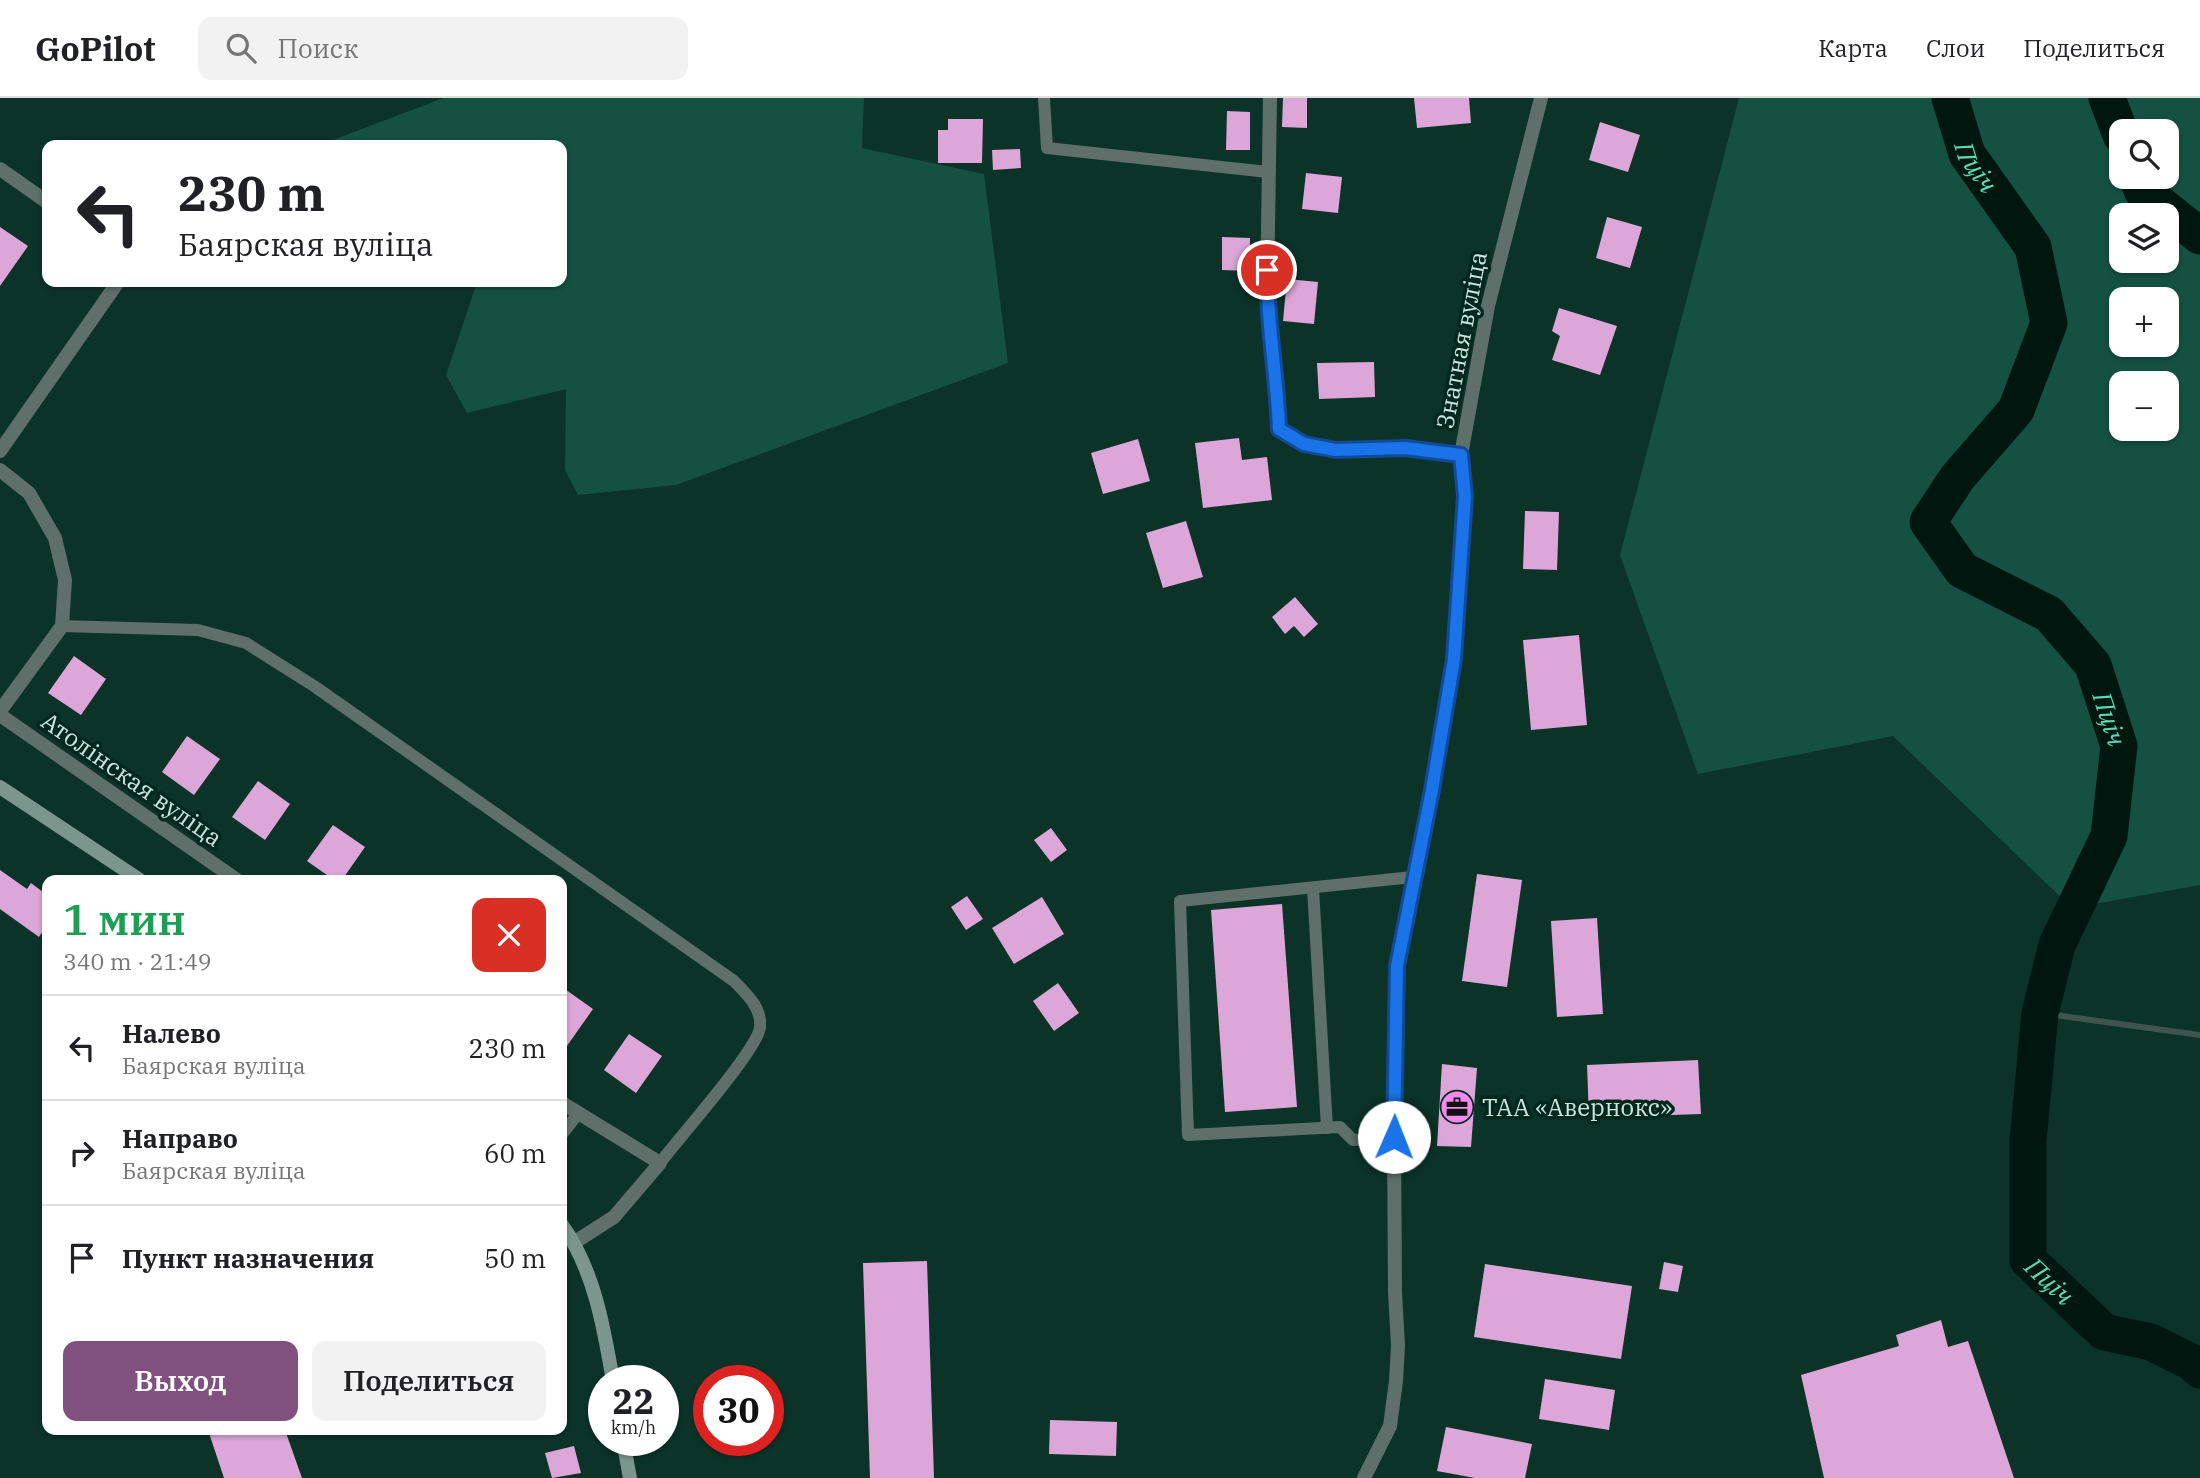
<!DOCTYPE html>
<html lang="ru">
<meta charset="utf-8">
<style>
:root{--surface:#fff;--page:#f2f2f2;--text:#202124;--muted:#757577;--line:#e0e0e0;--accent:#80507f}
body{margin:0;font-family:"IBM Plex Serif",serif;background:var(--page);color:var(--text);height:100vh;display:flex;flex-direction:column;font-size:26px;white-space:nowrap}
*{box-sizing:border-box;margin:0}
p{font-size:23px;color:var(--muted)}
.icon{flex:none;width:38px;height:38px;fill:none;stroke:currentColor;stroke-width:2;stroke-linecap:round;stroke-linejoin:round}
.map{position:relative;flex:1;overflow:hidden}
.panel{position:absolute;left:42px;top:777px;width:525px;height:560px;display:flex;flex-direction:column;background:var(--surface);border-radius:14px;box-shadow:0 2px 5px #0004}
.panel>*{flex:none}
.hud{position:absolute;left:42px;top:42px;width:525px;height:147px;border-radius:14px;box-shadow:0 2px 5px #0004;background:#fff;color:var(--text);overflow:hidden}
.tools{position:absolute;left:2109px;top:21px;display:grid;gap:14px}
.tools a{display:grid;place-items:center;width:70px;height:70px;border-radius:14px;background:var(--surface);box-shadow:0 2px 5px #0004;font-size:35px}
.speed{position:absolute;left:588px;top:1267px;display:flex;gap:14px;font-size:35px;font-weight:700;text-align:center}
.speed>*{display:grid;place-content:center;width:91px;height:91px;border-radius:50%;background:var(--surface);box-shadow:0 2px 5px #0004;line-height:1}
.speed small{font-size:18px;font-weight:400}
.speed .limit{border:10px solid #d22;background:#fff;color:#111}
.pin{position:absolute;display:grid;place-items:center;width:60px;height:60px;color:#fff;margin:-30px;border:4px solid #fff;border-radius:50%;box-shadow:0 2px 7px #0007}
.me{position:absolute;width:77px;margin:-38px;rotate:1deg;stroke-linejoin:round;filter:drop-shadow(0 0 5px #0008)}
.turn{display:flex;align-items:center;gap:24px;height:147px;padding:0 21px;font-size:32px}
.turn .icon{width:91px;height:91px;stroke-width:2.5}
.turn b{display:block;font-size:49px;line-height:60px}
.round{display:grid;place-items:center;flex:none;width:74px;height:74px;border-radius:14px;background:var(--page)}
.headline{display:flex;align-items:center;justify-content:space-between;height:119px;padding:0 21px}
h1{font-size:42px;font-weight:600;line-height:52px;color:#1e9e55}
.primary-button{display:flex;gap:14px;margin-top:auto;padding:14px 21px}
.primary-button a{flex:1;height:80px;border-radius:14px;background:var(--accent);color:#fff;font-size:28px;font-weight:600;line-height:80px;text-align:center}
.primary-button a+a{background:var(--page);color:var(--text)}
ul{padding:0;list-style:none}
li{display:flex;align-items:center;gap:21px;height:105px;padding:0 21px;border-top:2px solid var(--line)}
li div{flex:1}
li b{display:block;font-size:26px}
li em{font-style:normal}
header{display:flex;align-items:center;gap:42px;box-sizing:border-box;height:98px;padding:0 35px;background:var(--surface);border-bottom:2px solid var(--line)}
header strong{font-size:33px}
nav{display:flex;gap:38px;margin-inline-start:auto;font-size:24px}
.search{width:490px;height:63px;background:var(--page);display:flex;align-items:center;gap:18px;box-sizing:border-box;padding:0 24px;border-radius:14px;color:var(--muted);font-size:26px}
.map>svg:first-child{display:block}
</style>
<header>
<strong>GoPilot</strong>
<div class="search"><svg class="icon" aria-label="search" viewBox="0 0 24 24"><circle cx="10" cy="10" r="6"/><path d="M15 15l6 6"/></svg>Поиск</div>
<nav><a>Карта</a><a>Слои</a><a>Поделиться</a></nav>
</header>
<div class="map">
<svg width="2200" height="1380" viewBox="0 0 2200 1380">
<rect width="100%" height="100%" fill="#0b3328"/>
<g fill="#145141" fill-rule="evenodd">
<path d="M 443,0 L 864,0 L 862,50 L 984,76 L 1008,265 L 676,387 L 578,397 L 565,372 L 566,291 L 467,315 L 446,277 L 477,184 L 562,184 L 562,47 L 320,47 Z"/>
<path d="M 1739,0 L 2200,0 L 2200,787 L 2072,810 L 1893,638 L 1698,676 L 1620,457 ZM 2121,33 L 2166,33 L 2166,79 L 2121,79 ZM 2121,117 L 2166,117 L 2166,163 L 2121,163 ZM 2121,201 L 2166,201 L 2166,247 L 2121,247 ZM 2121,285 L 2166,285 L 2166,331 L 2121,331 Z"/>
</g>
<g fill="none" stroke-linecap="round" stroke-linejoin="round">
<path stroke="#3e544d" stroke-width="6" d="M 2040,915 L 2200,937"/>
<g stroke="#001710" stroke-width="37">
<path id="s1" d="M 1950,0 L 1967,56 L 2033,149 L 2049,225 L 2016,312 L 1957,380 L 1928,424 L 1962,472 L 2049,516 L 2093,567 L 2119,648 L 2109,738 L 2057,847 L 2040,915 L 2028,1043 L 2028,1162 L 2104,1234 L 2151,1244 L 2191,1264 L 2200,1272"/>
<path d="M 2107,0 L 2121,37"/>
<path d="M 2137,79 L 2142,92 L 2200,138"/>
</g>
</g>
<g fill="#dda6d9">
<path d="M 1283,0 L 1307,0 L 1307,30 L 1282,29 Z"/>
<path d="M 1414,0 L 1469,0 L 1471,25 L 1417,30 Z"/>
<path d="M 1227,13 L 1250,14 L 1250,52 L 1226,52 Z"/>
<path d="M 948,21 L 983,21 L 982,65 L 938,65 L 938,32 L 948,32 Z"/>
<path d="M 1600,24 L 1640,37 L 1628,74 L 1589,62 Z"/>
<path d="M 1020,51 L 1021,70 L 993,72 L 992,52 Z"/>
<path d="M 1306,75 L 1342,79 L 1338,115 L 1302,111 Z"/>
<path d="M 1607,119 L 1642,129 L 1630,170 L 1596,160 Z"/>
<path d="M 0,129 L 28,148 L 0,188 Z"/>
<path d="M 1222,139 L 1250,140 L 1250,173 L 1222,172 Z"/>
<path d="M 1287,181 L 1318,184 L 1314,226 L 1283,223 Z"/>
<path d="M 1559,210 L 1617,228 L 1600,277 L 1552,262 L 1560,238 L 1552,233 Z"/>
<path d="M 1374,264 L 1375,299 L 1319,301 L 1317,265 Z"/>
<path d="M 1239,340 L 1242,362 L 1267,359 L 1272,402 L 1203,410 L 1195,345 Z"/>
<path d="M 1138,341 L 1150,383 L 1103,396 L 1091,355 Z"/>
<path d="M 1525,413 L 1559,414 L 1557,472 L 1523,471 Z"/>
<path d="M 1186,423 L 1203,479 L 1163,490 L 1146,435 Z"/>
<path d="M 1295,499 L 1318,526 L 1304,539 L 1294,528 L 1285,536 L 1272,519 Z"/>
<path d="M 1579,537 L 1587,627 L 1531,632 L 1523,542 Z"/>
<path d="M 74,558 L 106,581 L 81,617 L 48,595 Z"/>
<path d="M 187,638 L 220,661 L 194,697 L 162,674 Z"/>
<path d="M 258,683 L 290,706 L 265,742 L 232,719 Z"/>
<path d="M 333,727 L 365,749 L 342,782 L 334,782 L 307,763 Z"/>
<path d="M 1051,730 L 1067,752 L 1051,764 L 1034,742 Z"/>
<path d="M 0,772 L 27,791 L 31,785 L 47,797 L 47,827 L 39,839 L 0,811 Z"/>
<path d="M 1477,776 L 1522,782 L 1507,889 L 1462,883 Z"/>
<path d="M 967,798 L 983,821 L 966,832 L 951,809 Z"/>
<path d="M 1042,799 L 1064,836 L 1014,866 L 992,830 Z"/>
<path d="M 1282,806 L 1297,1009 L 1225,1014 L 1211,812 Z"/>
<path d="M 1597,820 L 1603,916 L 1557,919 L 1551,823 Z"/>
<path d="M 1058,885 L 1079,915 L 1054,933 L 1033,903 Z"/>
<path d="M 562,889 L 593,911 L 562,955 Z"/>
<path d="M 629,936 L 662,958 L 636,995 L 604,972 Z"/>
<path d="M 1698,962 L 1701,1016 L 1589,1020 L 1587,967 Z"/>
<path d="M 1442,966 L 1477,970 L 1471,1049 L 1437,1048 Z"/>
<path d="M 927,1163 L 934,1380 L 870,1380 L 863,1165 Z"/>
<path d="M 1664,1164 L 1683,1168 L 1678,1194 L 1659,1191 Z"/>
<path d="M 1485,1166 L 1632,1188 L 1621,1261 L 1474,1239 Z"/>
<path d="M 1941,1222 L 1948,1249 L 1968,1243 L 2014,1380 L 1824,1380 L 1801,1277 L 1899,1248 L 1896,1237 Z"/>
<path d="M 1545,1281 L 1615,1292 L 1609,1332 L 1539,1321 Z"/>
<path d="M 1050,1322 L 1117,1324 L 1116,1358 L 1049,1356 Z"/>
<path d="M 1446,1329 L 1532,1346 L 1525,1380 L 1475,1380 L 1437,1373 Z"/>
<path d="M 208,1332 L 285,1332 L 302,1380 L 224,1380 Z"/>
<path d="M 574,1348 L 581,1375 L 552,1380 L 545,1355 Z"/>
</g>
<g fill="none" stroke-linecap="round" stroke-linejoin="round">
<g stroke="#5f6f69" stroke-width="12">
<path d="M 1044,0 L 1047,50 L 1268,74"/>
<path d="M 62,528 L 198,532 L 246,545 L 314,588 L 734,883 C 746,896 762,909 760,929 C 759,950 677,1042 660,1065"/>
<path d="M 1313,790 L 1327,1030"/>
<path d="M 562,1036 L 578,1016"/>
<path d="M 1394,1039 L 1353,1042 L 1340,1029 L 1188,1037 L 1180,803 L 1413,779"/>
</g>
<g stroke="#5f6f69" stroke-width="14">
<path d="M 1270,0 L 1267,196 L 1278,290 L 1279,331 L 1304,346 L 1336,352 L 1405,350 L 1461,357"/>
<path d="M 0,71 L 47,104"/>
<path d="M 0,353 L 118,184"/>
<path d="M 0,372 L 29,395 L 55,440 L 65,482 L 62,528 L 0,613"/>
<path d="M 0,617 L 237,782"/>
<path d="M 562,1005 L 660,1065 L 614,1119 L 575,1144"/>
<path d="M 1364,1380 L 1390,1328 L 1396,1283 L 1398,1248 L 1395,1194 L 1394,1039 L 1397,868 L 1432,693 L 1454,561 L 1465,398 L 1461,357 L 1488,208 L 1541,0"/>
</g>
<g stroke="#7b968c" stroke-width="14">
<path d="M 0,689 L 140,782"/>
<path d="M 562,1127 C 594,1171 604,1230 613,1283"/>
<path d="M 623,1342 L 630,1380"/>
</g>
</g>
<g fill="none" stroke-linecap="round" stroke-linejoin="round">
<defs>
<path id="route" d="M 1267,172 C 1267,225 1277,278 1279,331 L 1304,346 L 1336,352 L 1405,350 L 1461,357 L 1465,398 L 1454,561 L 1432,692 L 1397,868 L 1394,1039"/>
</defs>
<use href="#route" stroke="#114b97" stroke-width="18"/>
<use href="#route" stroke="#1a73e8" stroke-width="12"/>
</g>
<defs>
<symbol id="office-disc" viewBox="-11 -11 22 22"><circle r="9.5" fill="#f589ef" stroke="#00291e"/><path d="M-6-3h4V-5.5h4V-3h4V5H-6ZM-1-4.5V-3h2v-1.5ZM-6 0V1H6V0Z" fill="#111"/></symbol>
</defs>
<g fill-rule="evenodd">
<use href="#office-disc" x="1438" y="990" width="38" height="38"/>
</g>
<g text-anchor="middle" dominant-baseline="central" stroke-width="7" stroke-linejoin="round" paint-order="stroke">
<g font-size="24" fill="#cfe4dc" stroke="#00291e">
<text transform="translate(1461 242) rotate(-79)">Знатная вуліца</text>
<text transform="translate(132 681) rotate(35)">Атолінская вуліца</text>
</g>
<g font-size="24" fill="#cfe4dc" stroke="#00291e" text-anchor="start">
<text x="1482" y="1009">ТАА «Авернокс»</text>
</g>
<g font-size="26" font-style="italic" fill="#5cd9b5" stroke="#00291e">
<text stroke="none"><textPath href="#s1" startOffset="74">Пціч</textPath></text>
<text stroke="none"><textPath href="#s1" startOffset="766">Пціч</textPath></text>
<text stroke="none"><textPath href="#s1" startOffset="1354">Пціч</textPath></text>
</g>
</g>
</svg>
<div class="tools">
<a><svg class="icon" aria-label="search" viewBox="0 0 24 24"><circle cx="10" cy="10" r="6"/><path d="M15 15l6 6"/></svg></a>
<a><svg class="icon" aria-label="layers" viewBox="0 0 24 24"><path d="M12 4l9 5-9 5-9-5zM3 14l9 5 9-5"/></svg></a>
<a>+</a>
<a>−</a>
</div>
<div class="speed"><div>22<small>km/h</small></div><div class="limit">30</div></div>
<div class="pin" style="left:1267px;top:172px;background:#d93025"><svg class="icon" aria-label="arrive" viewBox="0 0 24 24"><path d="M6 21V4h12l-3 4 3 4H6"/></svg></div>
<svg class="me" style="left:1394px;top:1039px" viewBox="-20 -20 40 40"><circle r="19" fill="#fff"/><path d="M0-13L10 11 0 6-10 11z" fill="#1a73e8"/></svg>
<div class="hud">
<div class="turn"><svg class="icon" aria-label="left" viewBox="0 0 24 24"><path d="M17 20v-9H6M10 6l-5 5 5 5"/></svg><div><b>230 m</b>Баярская вуліца</div></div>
</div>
<section class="panel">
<div class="headline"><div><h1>1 мин</h1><p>340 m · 21:49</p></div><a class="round" style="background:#d93025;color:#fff"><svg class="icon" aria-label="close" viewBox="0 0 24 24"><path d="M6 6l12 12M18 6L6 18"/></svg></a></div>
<ul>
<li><svg class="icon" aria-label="left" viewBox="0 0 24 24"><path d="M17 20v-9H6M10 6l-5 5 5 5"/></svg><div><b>Налево</b><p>Баярская вуліца</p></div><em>230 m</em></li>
<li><svg class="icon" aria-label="right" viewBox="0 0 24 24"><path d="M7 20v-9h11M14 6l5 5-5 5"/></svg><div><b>Направо</b><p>Баярская вуліца</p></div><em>60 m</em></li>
<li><svg class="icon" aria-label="arrive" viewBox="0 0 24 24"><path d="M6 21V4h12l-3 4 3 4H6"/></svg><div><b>Пункт назначения</b></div><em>50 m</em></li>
</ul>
<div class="primary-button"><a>Выход</a><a>Поделиться</a></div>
</section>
</div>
